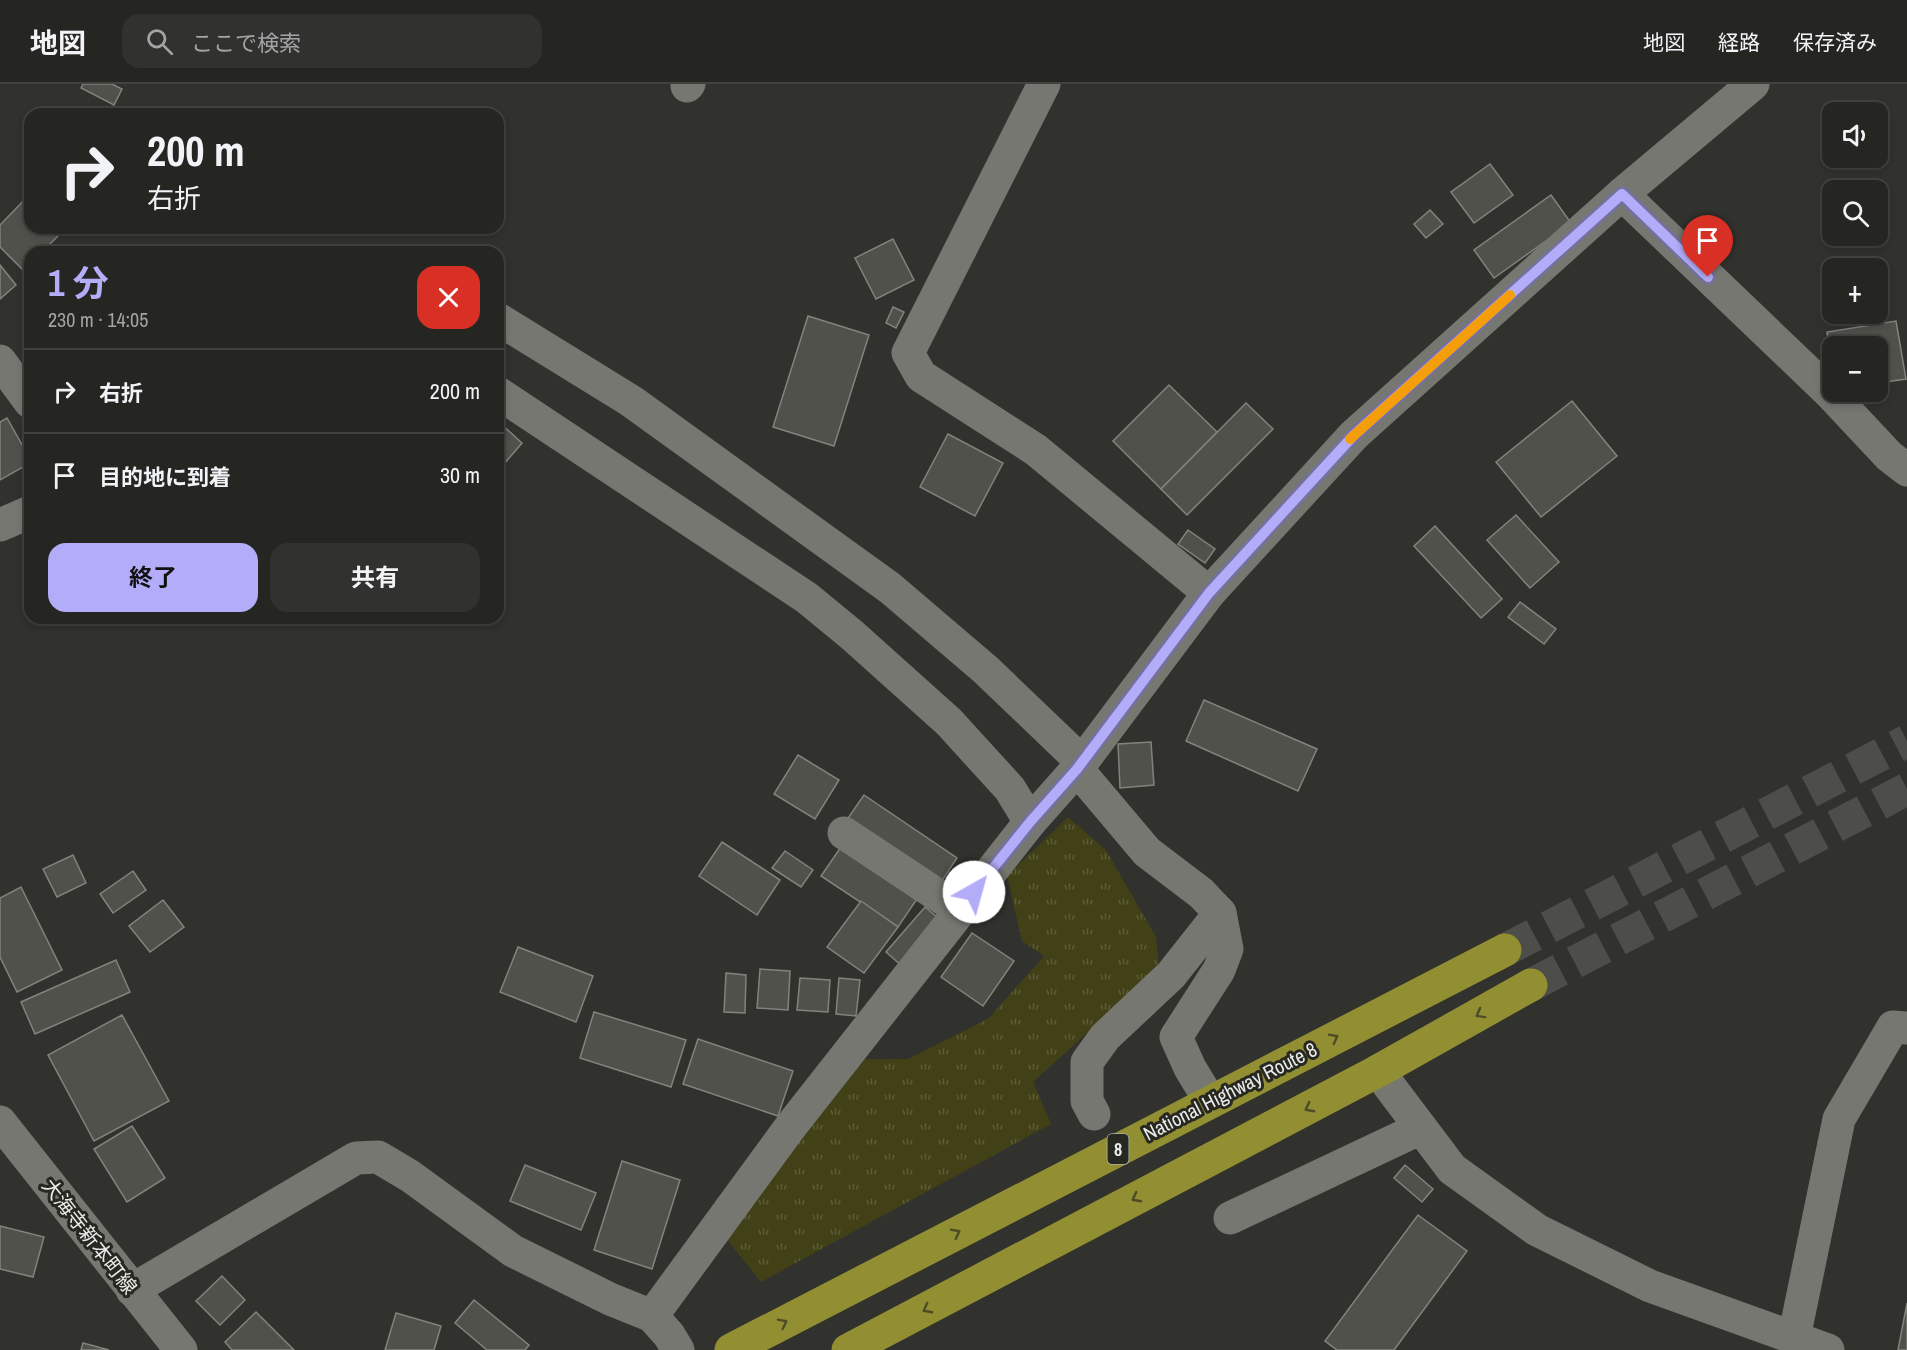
<!DOCTYPE html>
<html lang="ja">
<meta charset="utf-8">
<style>
:root{--surface:#252622;--page:#31322f;--text:#f1f3f6;--muted:#a3a5a5;--line:#424340;--accent:#b3adf9}
body{margin:0;font-family:"Archivo Narrow","Noto Sans JP",sans-serif;background:var(--page);color:var(--text);height:100vh;display:flex;flex-direction:column;font-size:22px;white-space:nowrap}
*{box-sizing:border-box;margin:0}
p{font-size:20px;color:var(--muted)}
.icon{flex:none;width:33px;height:33px;fill:none;stroke:currentColor;stroke-width:2;stroke-linecap:round;stroke-linejoin:round}
.map{position:relative;flex:1;overflow:hidden}
.sheet{position:absolute;left:24px;top:162px;width:480px;height:378px;display:flex;flex-direction:column;background:var(--surface);border-radius:18px;box-shadow:0 3px 9px #0003,0 0 0 2px var(--line)}
.sheet>*{flex:none}
.guide{position:absolute;left:24px;top:24px;width:480px;height:126px;border-radius:18px;box-shadow:0 3px 9px #0003,0 0 0 2px var(--line);background:#252622;color:var(--text);overflow:hidden}
.buttons{position:absolute;left:1822px;top:18px;display:grid;gap:12px}
.buttons a{display:grid;place-items:center;width:66px;height:66px;border-radius:12px;background:var(--surface);box-shadow:0 3px 9px #0003,0 0 0 2px var(--line);font-size:30px}
.pin{position:absolute;display:grid;place-items:center;width:51px;height:51px;color:#fff;margin:-62px -26px;border-radius:50% 50% 50% 0;rotate:-45deg;box-shadow:0 0 6px #0007}
.pin .icon{rotate:45deg}
.me{position:absolute;width:66px;margin:-33px;rotate:38deg;stroke-linejoin:round;filter:drop-shadow(0 0 4px #0008)}
.turn{display:flex;align-items:center;gap:21px;height:126px;padding:0 24px;font-size:27px}
.turn .icon{width:78px;height:78px;stroke-width:2.5}
.turn b{display:block;font-size:42px;line-height:51px}
.round{display:grid;place-items:center;flex:none;width:63px;height:63px;border-radius:18px;background:var(--page)}
.overview{display:flex;align-items:center;justify-content:space-between;height:102px;padding:0 24px}
h1{font-size:36px;font-weight:700;line-height:45px;color:var(--accent)}
.primary-button{display:flex;gap:12px;margin-top:auto;padding:12px 24px}
.primary-button a{flex:1;height:69px;border-radius:18px;background:var(--accent);color:#111;font-size:24px;font-weight:700;line-height:69px;text-align:center}
.primary-button a+a{background:var(--page);color:var(--text)}
ul{padding:0;list-style:none}
li{display:flex;align-items:center;gap:18px;height:84px;padding:0 24px;border-top:2px solid var(--line)}
li div{flex:1}
li b{display:block;font-size:22px}
li em{font-style:normal}
header{display:flex;align-items:center;gap:36px;box-sizing:border-box;height:84px;padding:0 30px;background:var(--surface);border-bottom:2px solid var(--line)}
header strong{font-size:28px}
nav{display:flex;gap:33px;margin-inline-start:auto;font-size:21px}
.search{width:420px;height:54px;background:var(--page);display:flex;align-items:center;gap:15px;box-sizing:border-box;padding:0 21px;border-radius:18px;color:var(--muted);font-size:22px}
.map>svg:first-child{display:block}
</style>
<header>
<strong>地図</strong>
<div class="search"><svg class="icon" aria-label="search" viewBox="0 0 24 24"><circle cx="10" cy="10" r="6"/><path d="M15 15l6 6"/></svg>ここで検索</div>
<nav><a>地図</a><a>経路</a><a>保存済み</a></nav>
</header>
<div class="map">
<svg width="1907" height="1266" viewBox="0 0 1907 1266">
<defs>
<pattern id="grass-tufts" width="24" height="20" patternUnits="userSpaceOnUse" patternTransform="scale(1.5)"><rect width="24" height="20" fill="#414017"/><path d="M3 7l-1-3M5 7V3M7 7l1-3M15 17l-1-3M17 17v-4M19 17l1-3" fill="none" stroke="#5d5c39"/></pattern>
</defs>
<rect width="100%" height="100%" fill="#31322d"/>
<path fill="url(#grass-tufts)" d="M 1068,733 L 1106,766 L 1156,853 L 1159,884 L 1033,998 L 1051,1040 L 761,1198 L 725,1153 L 862,975 L 908,975 L 988,935 L 1044,872 L 1022,857 L 1007,792 Z"/>
<g fill="#51514c" stroke="#83837e" stroke-width="1.5">
<path d="M 83,0 L 112,0 L 122,5 L 114,21 L 81,4 Z"/>
<path d="M 1490,80 L 1513,111 L 1474,139 L 1451,108 Z"/>
<path d="M 30,110 L 30,144 L 66,144 L 42,168 L 30,168 L 30,181 L 24,187 L 0,163 L 0,141 Z"/>
<path d="M 1551,111 L 1571,139 L 1494,194 L 1474,166 Z"/>
<path d="M 1430,126 L 1443,140 L 1426,154 L 1414,140 Z"/>
<path d="M 893,155 L 914,196 L 876,215 L 855,174 Z"/>
<path d="M 0,181 L 16,201 L 0,215 Z"/>
<path d="M 893,223 L 904,228 L 896,244 L 886,239 Z"/>
<path d="M 808,232 L 869,251 L 834,362 L 773,343 Z"/>
<path d="M 1896,237 L 1906,295 L 1878,299 L 1878,262 L 1833,262 L 1833,286 L 1827,248 Z"/>
<path d="M 1169,301 L 1217,348 L 1161,405 L 1113,357 Z"/>
<path d="M 1572,317 L 1617,372 L 1541,433 L 1496,378 Z"/>
<path d="M 1246,319 L 1273,345 L 1187,431 L 1161,405 Z"/>
<path d="M 7,334 L 30,375 L 30,379 L 0,396 L 0,338 Z"/>
<path d="M 500,339 L 522,359 L 498,387 L 498,342 Z"/>
<path d="M 948,350 L 1003,379 L 975,432 L 920,403 Z"/>
<path d="M 1516,431 L 1559,478 L 1530,504 L 1487,456 Z"/>
<path d="M 1435,442 L 1502,515 L 1481,534 L 1414,462 Z"/>
<path d="M 1188,446 L 1215,465 L 1205,479 L 1178,460 Z"/>
<path d="M 1520,518 L 1556,545 L 1544,560 L 1508,533 Z"/>
<path d="M 1204,616 L 1317,665 L 1298,707 L 1186,657 Z"/>
<path d="M 1151,658 L 1154,701 L 1120,704 L 1118,660 Z"/>
<path d="M 798,671 L 839,696 L 815,735 L 774,710 Z"/>
<path d="M 864,711 L 957,774 L 939,801 L 846,737 Z"/>
<path d="M 722,758 L 780,796 L 757,831 L 699,792 Z"/>
<path d="M 841,763 L 917,815 L 898,843 L 821,792 Z"/>
<path d="M 785,767 L 813,786 L 801,803 L 772,784 Z"/>
<path d="M 73,771 L 86,799 L 57,813 L 43,785 Z"/>
<path d="M 133,787 L 146,806 L 113,829 L 100,810 Z"/>
<path d="M 21,803 L 62,886 L 17,908 L 0,873 L 0,814 Z"/>
<path d="M 163,816 L 184,843 L 150,868 L 129,842 Z"/>
<path d="M 861,817 L 898,843 L 864,889 L 827,863 Z"/>
<path d="M 925,823 L 942,837 L 903,883 L 886,868 Z"/>
<path d="M 972,849 L 1014,877 L 983,922 L 941,893 Z"/>
<path d="M 518,863 L 593,892 L 576,938 L 500,908 Z"/>
<path d="M 116,876 L 130,908 L 35,950 L 21,918 Z"/>
<path d="M 760,885 L 790,887 L 788,926 L 757,924 Z"/>
<path d="M 726,889 L 746,891 L 745,929 L 724,928 Z"/>
<path d="M 800,894 L 830,896 L 828,928 L 797,926 Z"/>
<path d="M 839,894 L 860,896 L 856,932 L 836,930 Z"/>
<path d="M 594,928 L 686,956 L 671,1003 L 580,974 Z"/>
<path d="M 122,931 L 169,1017 L 94,1057 L 48,971 Z"/>
<path d="M 698,955 L 793,987 L 778,1032 L 683,1000 Z"/>
<path d="M 132,1042 L 165,1094 L 127,1118 L 94,1065 Z"/>
<path d="M 622,1077 L 680,1096 L 652,1185 L 594,1166 Z"/>
<path d="M 525,1081 L 596,1109 L 581,1146 L 510,1117 Z"/>
<path d="M 1405,1081 L 1433,1105 L 1422,1118 L 1394,1094 Z"/>
<path d="M 1418,1131 L 1467,1167 L 1394,1266 L 1337,1266 L 1325,1257 Z"/>
<path d="M 0,1142 L 44,1153 L 33,1193 L 0,1185 Z"/>
<path d="M 222,1192 L 245,1216 L 220,1241 L 196,1217 Z"/>
<path d="M 474,1216 L 529,1261 L 525,1266 L 487,1266 L 455,1239 Z"/>
<path d="M 1907,1219 L 1907,1266 L 1898,1266 Z"/>
<path d="M 256,1228 L 294,1266 L 232,1266 L 225,1258 Z"/>
<path d="M 396,1229 L 441,1242 L 434,1266 L 385,1266 Z"/>
<path d="M 83,1259 L 109,1266 L 81,1266 Z"/>
</g>
<g fill="none" stroke-linecap="round" stroke-linejoin="round">
<g stroke="#4d4e49" stroke-width="33" stroke-dasharray="33 16" stroke-linecap="butt">
<path d="M 1505,866 L 1907,657"/>
<path d="M 1531,901 L 1907,705"/>
</g>
<g stroke="#767771" stroke-width="33">
<path d="M 1044,0 L 908,269 L 921,292 L 1036,366 L 1209,509"/>
<path d="M 687,2 L 689,0"/>
<path d="M 1622,110 L 1830,309 L 1889,372 L 1907,386"/>
<path d="M 498,235 L 631,317 L 890,504 L 986,586 L 1082,678"/>
<path d="M 0,277 L 30,318"/>
<path d="M 498,309 L 807,514 L 852,551 L 949,638 L 1010,705 L 1030,738"/>
<path d="M 0,441 L 30,428"/>
<path d="M 1077,685 L 1147,768 L 1201,809 L 1220,829 L 1227,865 L 1219,886 L 1176,953 L 1190,984 L 1210,1017"/>
<path d="M 844,749 L 960,826"/>
<path d="M 1378,987 L 1452,1085 L 1537,1146 L 1650,1202 L 1828,1266"/>
<path d="M 1094,1030 L 1087,1017 L 1087,978 L 1105,953 L 1171,891 L 1220,829"/>
<path d="M 1230,1134 L 1421,1044"/>
<path d="M 132,1206 L 356,1074 L 378,1073 L 410,1092 L 513,1167 L 610,1215 L 652,1232 L 669,1251 L 678,1266"/>
<path d="M 652,1232 L 791,1042 L 1030,738 L 1077,685 L 1209,509 L 1354,351 L 1622,110 L 1753,0"/>
<path d="M 1794,1254 L 1839,1035 L 1893,943 L 1907,944"/>
</g>
<path stroke="#767771" stroke-width="33" d="M 0,1038 L 181,1266"/>
<g stroke="#928f32" stroke-width="33">
<path d="M 731,1266 L 1505,866"/>
<path d="M 848,1266 L 1378,987 L 1531,901"/>
</g>
</g>
<defs><path id="oneway-chevron" d="M-2-3.5L2.5 0L-2 3.5" fill="none" stroke-width="1.6" stroke-linecap="round" stroke-linejoin="round" transform="scale(1.5)"/></defs>
<g stroke="#4d4c28">
<use href="#oneway-chevron" transform="translate(1480 930) rotate(151)"/>
<use href="#oneway-chevron" transform="translate(1334 954) rotate(-27)"/>
<use href="#oneway-chevron" transform="translate(1309 1024) rotate(152)"/>
<use href="#oneway-chevron" transform="translate(1136 1114) rotate(152)"/>
<use href="#oneway-chevron" transform="translate(956 1149) rotate(-27)"/>
<use href="#oneway-chevron" transform="translate(927 1225) rotate(152)"/>
<use href="#oneway-chevron" transform="translate(783 1239) rotate(-27)"/>
</g>
<g fill="none" stroke-linecap="round" stroke-linejoin="round">
<defs>
<path id="route" d="M 974,808 L 1030,738 L 1077,685 L 1209,509 L 1354,351 L 1622,110 L 1708,193"/>
</defs>
<use href="#route" stroke="#7470a2" stroke-width="15"/>
<use href="#route" stroke="#b3adf9" stroke-width="10"/>
<path stroke="#f59e0b" stroke-width="10" d="M 1350,355 L 1510,211"/>
</g>
<g text-anchor="middle" dominant-baseline="central" stroke-width="6" stroke-linejoin="round" paint-order="stroke">
<rect fill="#282823" stroke="#b0b0ad" stroke-width="1.5" x="1107.5" y="1050" width="21" height="30" rx="4.5"/>
<g font-size="18" font-weight="bold" fill="#eaeae8">
<text x="1118" y="1065">8</text>
</g>
<g font-size="20" fill="#eaeae8" stroke="#282823">
<text transform="translate(1230 1007) rotate(-27)">National Highway Route 8</text>
<text transform="translate(90 1152) rotate(52)">大海寺新本町線</text>
</g>
</g>
</svg>
<div class="buttons">
<a><svg class="icon" aria-label="sound" viewBox="0 0 24 24"><path d="M4 9h4l5-4v14l-5-4H4zM17 9q2 3 0 6"/></svg></a>
<a><svg class="icon" aria-label="search" viewBox="0 0 24 24"><circle cx="10" cy="10" r="6"/><path d="M15 15l6 6"/></svg></a>
<a>+</a>
<a>−</a>
</div>
<div class="pin" style="left:1708px;top:193px;background:#d93025"><svg class="icon" aria-label="arrive" viewBox="0 0 24 24"><path d="M6 21V4h12l-3 4 3 4H6"/></svg></div>
<svg class="me" style="left:974px;top:808px" viewBox="-20 -20 40 40"><circle r="19" fill="#fff"/><path d="M0-13L10 11 0 6-10 11z" fill="#b3adf9"/></svg>
<div class="guide">
<div class="turn"><svg class="icon" aria-label="right" viewBox="0 0 24 24"><path d="M7 20v-9h11M14 6l5 5-5 5"/></svg><div><b>200 m</b>右折</div></div>
</div>
<section class="sheet">
<div class="overview"><div><h1>1 分</h1><p>230 m · 14:05</p></div><a class="round" style="background:#d93025;color:#fff"><svg class="icon" aria-label="close" viewBox="0 0 24 24"><path d="M6 6l12 12M18 6L6 18"/></svg></a></div>
<ul>
<li><svg class="icon" aria-label="right" viewBox="0 0 24 24"><path d="M7 20v-9h11M14 6l5 5-5 5"/></svg><div><b>右折</b></div><em>200 m</em></li>
<li><svg class="icon" aria-label="arrive" viewBox="0 0 24 24"><path d="M6 21V4h12l-3 4 3 4H6"/></svg><div><b>目的地に到着</b></div><em>30 m</em></li>
</ul>
<div class="primary-button"><a>終了</a><a>共有</a></div>
</section>
</div>
